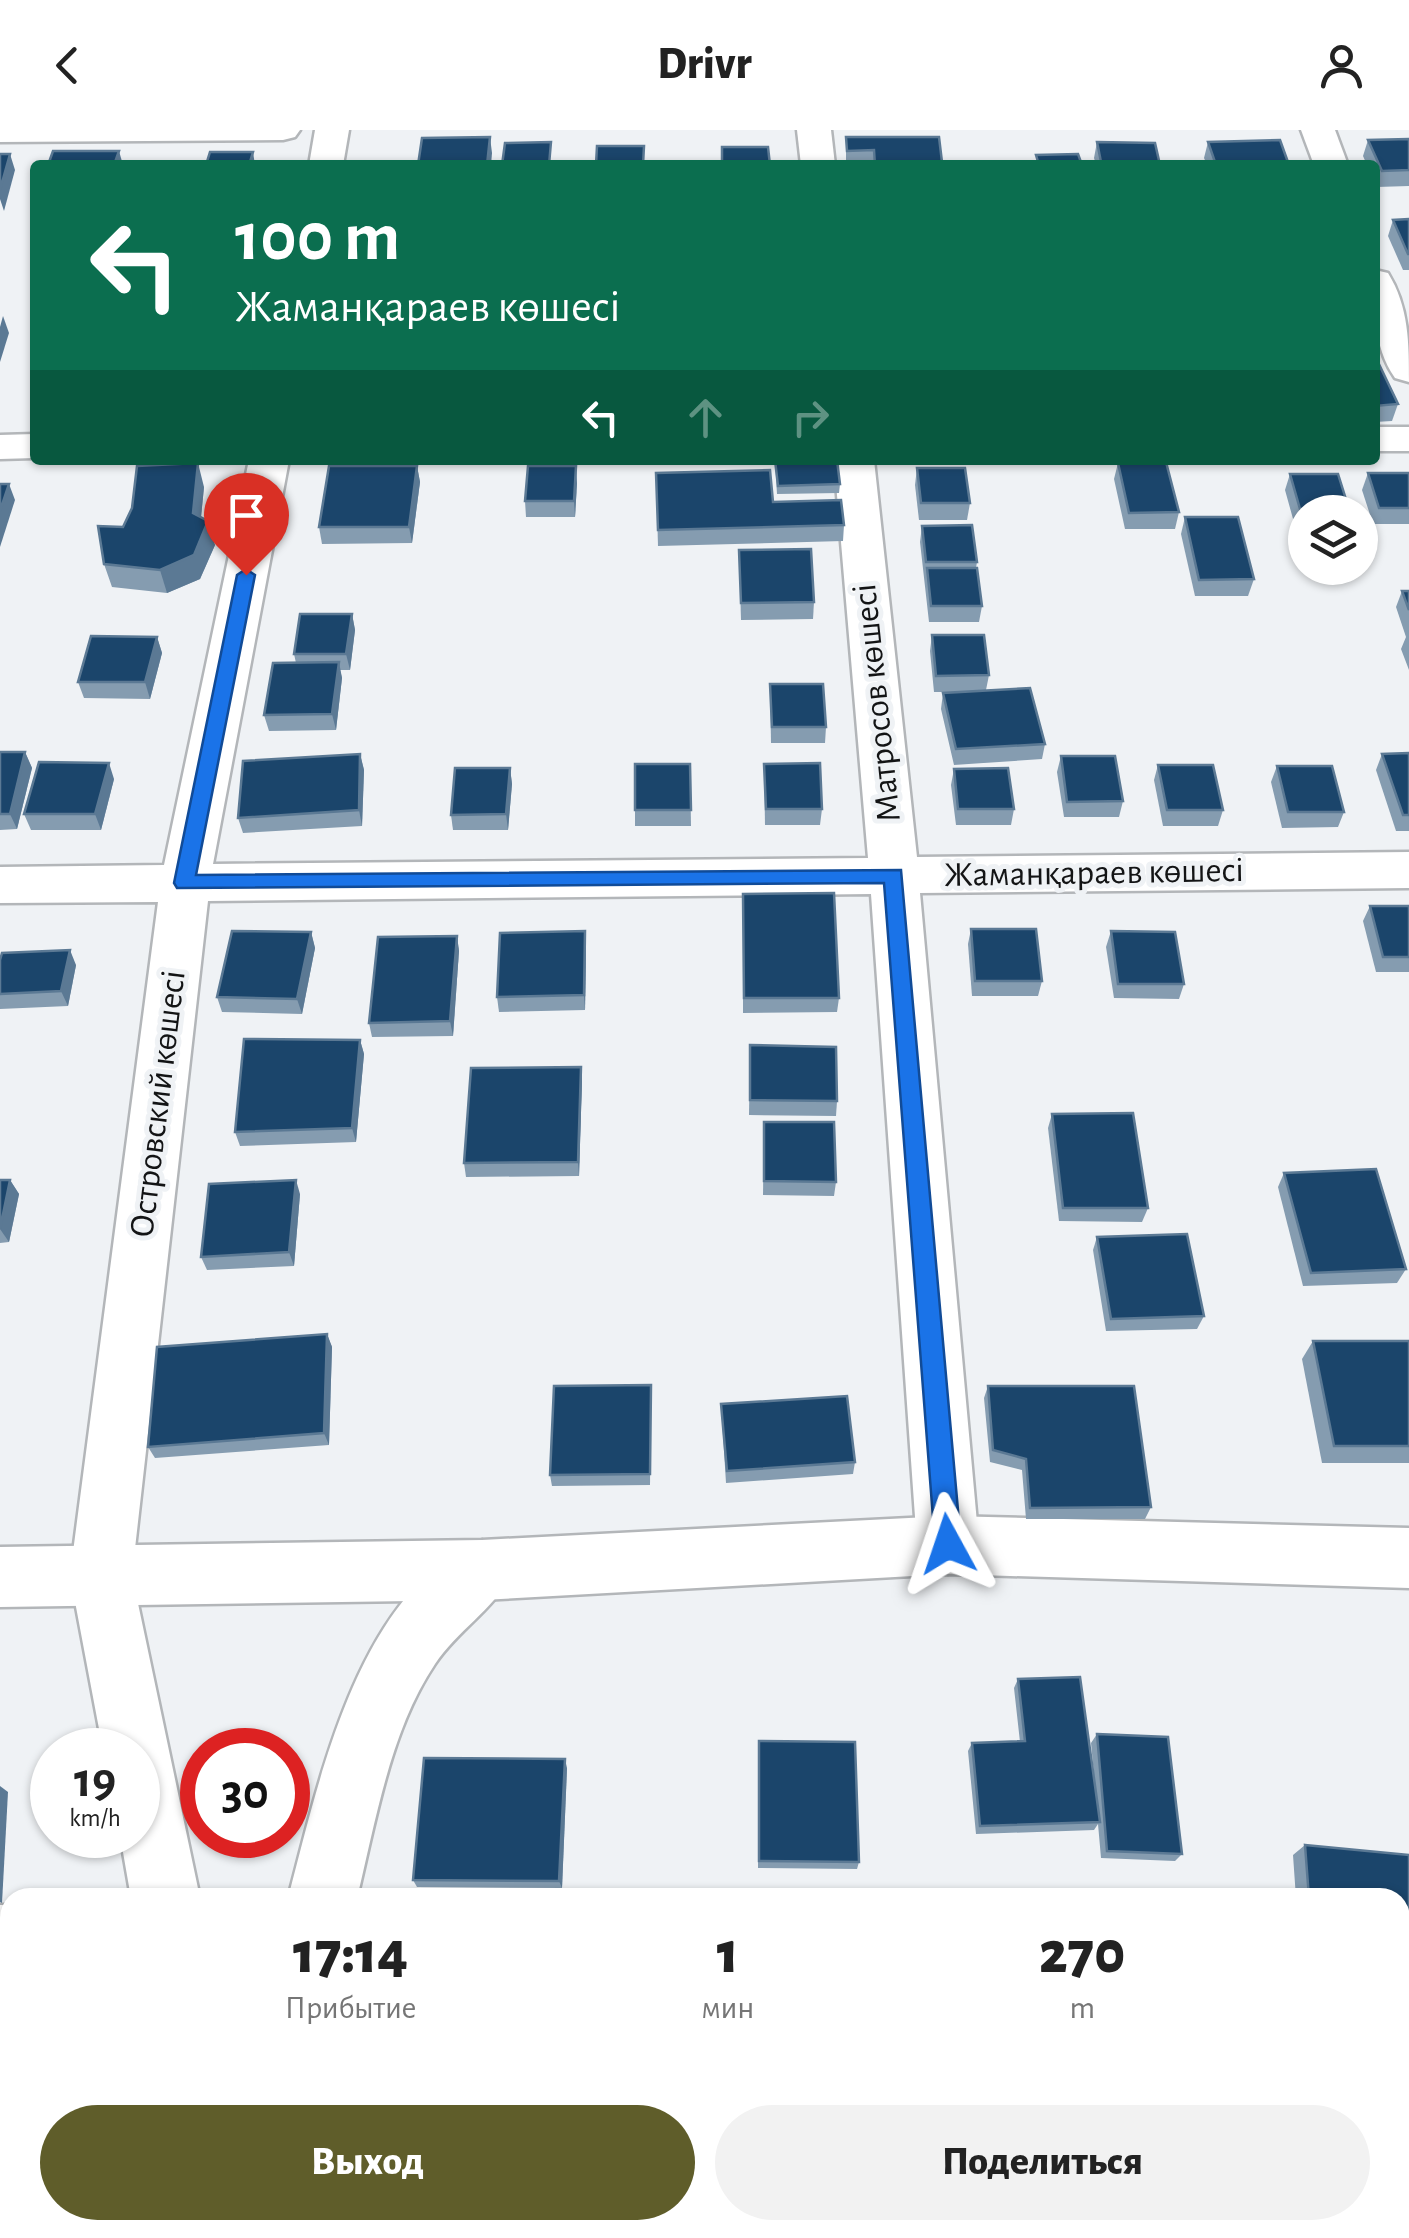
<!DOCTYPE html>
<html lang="ru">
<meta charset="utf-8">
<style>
:root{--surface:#fff;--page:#f2f2f2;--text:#222;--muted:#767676;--accent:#5f5d2a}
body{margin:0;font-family:"Alegreya Sans",sans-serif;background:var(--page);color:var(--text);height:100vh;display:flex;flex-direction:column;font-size:38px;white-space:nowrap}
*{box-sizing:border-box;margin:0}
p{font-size:32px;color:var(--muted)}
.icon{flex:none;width:55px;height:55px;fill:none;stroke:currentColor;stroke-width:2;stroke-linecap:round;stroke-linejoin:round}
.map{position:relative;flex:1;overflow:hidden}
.side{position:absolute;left:0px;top:1758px;width:1410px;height:352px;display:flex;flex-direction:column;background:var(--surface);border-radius:30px 30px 0 0;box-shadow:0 2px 8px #0004}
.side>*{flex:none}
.guide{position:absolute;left:30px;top:30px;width:1350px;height:305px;border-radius:10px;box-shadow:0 2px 8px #0004;background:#0b6e4f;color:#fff;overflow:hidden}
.fabs{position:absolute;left:1288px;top:365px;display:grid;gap:20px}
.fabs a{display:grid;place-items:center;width:90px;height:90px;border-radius:50%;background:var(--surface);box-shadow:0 2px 8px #0004;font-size:50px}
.speed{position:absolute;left:30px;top:1598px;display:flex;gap:20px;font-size:50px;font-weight:700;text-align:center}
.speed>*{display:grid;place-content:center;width:130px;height:130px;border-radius:50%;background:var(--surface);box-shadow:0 2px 8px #0004;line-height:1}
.speed small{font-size:25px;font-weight:400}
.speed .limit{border:15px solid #d22;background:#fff;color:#111}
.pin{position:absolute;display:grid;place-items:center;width:85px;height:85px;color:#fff;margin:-102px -42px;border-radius:50% 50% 50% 0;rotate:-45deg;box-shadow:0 0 10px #0007}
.pin .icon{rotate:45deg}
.me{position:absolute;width:110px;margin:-55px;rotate:355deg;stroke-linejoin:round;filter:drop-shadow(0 0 8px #0008)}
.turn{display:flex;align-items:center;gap:35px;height:210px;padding:0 40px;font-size:45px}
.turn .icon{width:130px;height:130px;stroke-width:2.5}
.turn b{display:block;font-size:70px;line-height:85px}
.lanes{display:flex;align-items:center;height:95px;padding:0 40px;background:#0003;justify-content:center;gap:50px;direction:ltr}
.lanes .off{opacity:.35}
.eta{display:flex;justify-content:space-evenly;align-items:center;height:170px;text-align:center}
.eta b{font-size:60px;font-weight:800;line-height:70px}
.button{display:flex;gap:20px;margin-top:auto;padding:20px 40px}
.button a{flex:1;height:115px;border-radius:60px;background:var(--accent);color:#fff;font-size:40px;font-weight:800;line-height:115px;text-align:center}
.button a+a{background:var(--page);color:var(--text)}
header{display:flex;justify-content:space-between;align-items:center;height:130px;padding:0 40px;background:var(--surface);font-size:45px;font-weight:800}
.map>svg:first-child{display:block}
</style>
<header><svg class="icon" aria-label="back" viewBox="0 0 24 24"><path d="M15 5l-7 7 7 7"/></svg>Drivr<svg class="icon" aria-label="person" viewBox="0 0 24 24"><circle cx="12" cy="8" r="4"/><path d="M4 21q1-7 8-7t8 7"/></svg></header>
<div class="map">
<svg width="1409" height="2108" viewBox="0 0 1409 2108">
<rect width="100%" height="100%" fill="#eff2f5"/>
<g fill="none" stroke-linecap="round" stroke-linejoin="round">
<defs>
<g id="street">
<path d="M 315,0 L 349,0 L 343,35 L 309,35 Z"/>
<path d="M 797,0 L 831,0 L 835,35 L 801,35 Z"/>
<path d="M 1301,0 L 1335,0 L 1348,35 L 1314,35 Z"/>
<path d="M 1375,140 L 1388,143 C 1409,177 1409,213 1409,252 L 1395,248 C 1372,215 1375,178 1375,140 Z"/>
<path d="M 249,330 L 289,330 L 213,734 L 868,728 L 834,330 L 874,330 L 917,727 L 1409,722 L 1409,758 L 920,763 L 979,1415 L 970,1436 L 948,1444 L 926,1436 L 917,1415 L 871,764 L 208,771 L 132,1445 L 200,1768 L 131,1768 L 120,1705 L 138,1705 L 138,1620 L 103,1620 L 70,1445 L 158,772 L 0,773 L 0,737 L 164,735 Z"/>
<path d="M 482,1410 L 504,1419 L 513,1440 C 497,1478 458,1499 435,1534 C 390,1601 376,1690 357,1768 L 288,1768 C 319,1652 358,1459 482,1410 Z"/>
<rect x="0" y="1775" width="10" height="70"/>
<path d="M 1400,1937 L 1409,1938 L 1409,2012 L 1400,2011 Z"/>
<path d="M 196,2100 L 272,2100 L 273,2108 L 197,2108 Z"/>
<rect x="1165" y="2100" width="76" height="8"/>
</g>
<g id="secondary">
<path d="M 0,0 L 300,0 L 295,7 L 283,10 L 0,12 Z"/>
<rect x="1375" y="297" width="34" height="24"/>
<path d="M 35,304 L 35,328 L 0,329 L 0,305 Z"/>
<path d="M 948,1386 L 1409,1398 L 1409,1458 L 948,1444 L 482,1470 L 0,1477 L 0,1417 L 482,1410 Z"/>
</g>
</defs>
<use href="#street" stroke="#b3b6b9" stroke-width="5"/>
<use href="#secondary" stroke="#b3b6b9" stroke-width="5"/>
<use href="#street" fill="#fff" fill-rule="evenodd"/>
<use href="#secondary" fill="#fff" fill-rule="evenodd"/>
</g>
<g fill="#859cb0">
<path d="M 846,7 L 942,32 L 942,35 L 846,35 Z"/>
<path d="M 1409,9 L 1409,56 L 1377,57 L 1375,52 L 1375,35 L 1367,35 L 1363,26 L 1368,10 Z"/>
<path d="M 1097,12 L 1160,35 L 1096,35 L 1094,28 Z"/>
<path d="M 1208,12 L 1289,35 L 1207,35 L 1204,28 Z"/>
<path d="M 1409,89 L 1409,140 L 1403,140 L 1388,106 L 1393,90 Z"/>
<path d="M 1375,228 L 1398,274 L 1392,291 L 1375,292 Z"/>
<path d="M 775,330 L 840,354 L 839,363 L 777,364 Z"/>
<path d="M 1118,333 L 1179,382 L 1175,399 L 1125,399 L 1114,349 Z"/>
<path d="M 417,336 L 420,352 L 412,413 L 322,414 L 319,397 Z"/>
<path d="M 917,338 L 970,373 L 967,390 L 919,390 L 915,355 Z"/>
<path d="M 656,343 L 773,372 L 844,395 L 843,411 L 658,416 Z"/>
<path d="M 1368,343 L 1409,343 L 1409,394 L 1373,394 L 1362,360 Z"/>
<path d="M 1290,344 L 1349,379 L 1348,382 L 1305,382 L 1305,396 L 1295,396 L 1285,360 Z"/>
<path d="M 577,353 L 575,387 L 526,387 L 525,371 Z"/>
<path d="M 204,357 L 201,388 L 215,415 L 200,449 L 167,463 L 112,457 L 104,434 L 123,397 Z"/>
<path d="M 1185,387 L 1254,449 L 1248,466 L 1195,466 L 1181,404 Z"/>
<path d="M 922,396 L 977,432 L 976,438 L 982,476 L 979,492 L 929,492 L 920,412 Z"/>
<path d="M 739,420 L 814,472 L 813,489 L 741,490 Z"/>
<path d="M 1402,461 L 1409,461 L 1409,540 L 1401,519 L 1406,507 L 1396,477 Z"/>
<path d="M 352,484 L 355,500 L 350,540 L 340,540 L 342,548 L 336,600 L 269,601 L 264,585 L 296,533 L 294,524 Z"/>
<path d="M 932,505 L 989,545 L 986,560 L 1045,614 L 1042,629 L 954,635 L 941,579 L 943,563 L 969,562 L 934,562 L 930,521 Z"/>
<path d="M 157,507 L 162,523 L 150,569 L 84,568 L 78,552 Z"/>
<path d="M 770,554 L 826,597 L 825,613 L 771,613 Z"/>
<path d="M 0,622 L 25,622 L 32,638 L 17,699 L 0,700 Z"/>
<path d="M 1409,623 L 1409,701 L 1396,701 L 1376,640 L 1382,624 Z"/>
<path d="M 360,624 L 364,640 L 362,696 L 243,703 L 238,688 Z"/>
<path d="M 1061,626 L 1123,671 L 1119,687 L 1064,687 L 1057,642 Z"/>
<path d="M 690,634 L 691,696 L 635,696 L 635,680 Z"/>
<path d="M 764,634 L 822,679 L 820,695 L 765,695 Z"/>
<path d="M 1158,635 L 1223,680 L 1218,696 L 1163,696 L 1154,650 Z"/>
<path d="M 1277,636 L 1344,682 L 1338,697 L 1282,698 L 1271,652 Z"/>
<path d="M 510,638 L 512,654 L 508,700 L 453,700 L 451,685 Z"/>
<path d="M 954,639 L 1014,679 L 1011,695 L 956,695 L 951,655 Z"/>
<path d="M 114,649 L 101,700 L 31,700 L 24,684 Z"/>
<path d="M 743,764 L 839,868 L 837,882 L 743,883 Z"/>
<path d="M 1370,776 L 1409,776 L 1409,842 L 1376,842 L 1363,791 Z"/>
<path d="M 971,799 L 1042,851 L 1038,866 L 972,866 L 968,814 Z"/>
<path d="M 1111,801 L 1184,854 L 1179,869 L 1114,868 L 1106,817 Z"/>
<path d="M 311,802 L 315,818 L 302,884 L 222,882 L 217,867 Z"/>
<path d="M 457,806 L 459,821 L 453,906 L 372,907 L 369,893 Z"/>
<path d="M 586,816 L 585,880 L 499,882 L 497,867 Z"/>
<path d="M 0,830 L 76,835 L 68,876 L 0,879 Z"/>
<path d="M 360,910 L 364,924 L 356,1012 L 240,1016 L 235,1002 Z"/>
<path d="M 750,915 L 837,971 L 836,986 L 749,985 Z"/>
<path d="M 581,937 L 582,951 L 579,1046 L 466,1047 L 464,1033 Z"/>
<path d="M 1052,984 L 1148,1078 L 1142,1092 L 1059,1091 L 1048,998 Z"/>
<path d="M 764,992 L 836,1052 L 834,1066 L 763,1065 Z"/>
<path d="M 1284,1043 L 1406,1139 L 1397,1153 L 1303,1156 L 1278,1057 Z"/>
<path d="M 0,1050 L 10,1050 L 19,1064 L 9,1112 L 0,1113 Z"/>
<path d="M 300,1064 L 294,1136 L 207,1140 L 201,1127 Z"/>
<path d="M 1097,1107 L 1204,1186 L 1197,1199 L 1106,1201 L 1093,1120 Z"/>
<path d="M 327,1204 L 332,1217 L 329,1315 L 155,1328 L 148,1317 Z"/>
<path d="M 1313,1211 L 1409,1211 L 1409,1333 L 1322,1333 L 1302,1229 Z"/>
<path d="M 988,1256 L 1151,1377 L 1145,1389 L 1026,1389 L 1022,1340 L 990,1332 L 984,1268 Z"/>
<path d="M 651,1267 L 650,1355 L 552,1356 L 550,1345 Z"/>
<path d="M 721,1274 L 855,1332 L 853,1344 L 726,1353 Z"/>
<path d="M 1018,1549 L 1095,1655 L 1091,1613 L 1097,1604 L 1182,1724 L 1175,1731 L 1101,1728 L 1098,1694 L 1094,1700 L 976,1704 L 968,1621 L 972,1613 L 1020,1612 L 1014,1558 Z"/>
<path d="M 759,1611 L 859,1732 L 857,1739 L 758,1738 Z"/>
<path d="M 567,1638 L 562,1758 L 417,1757 L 413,1750 Z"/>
<path d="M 1305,1715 L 1409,1725 L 1409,1940 L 1400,1939 L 1400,1768 L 1296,1768 L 1293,1725 Z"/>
</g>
<g fill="#5b7994">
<path d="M 490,7 L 492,23 L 491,35 L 487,35 Z"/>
<path d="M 119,21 L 123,35 L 114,35 Z"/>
<path d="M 253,22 L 255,35 L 249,35 Z"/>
<path d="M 10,24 L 15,40 L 4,81 L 0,69 L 0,60 Z"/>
<path d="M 3,186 L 9,203 L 0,232 L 0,197 Z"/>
<path d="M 198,333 L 204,357 L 199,407 L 193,383 Z"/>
<path d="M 417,336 L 420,352 L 412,413 L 409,397 Z"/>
<path d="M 576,336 L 577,353 L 575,387 L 574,371 Z"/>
<path d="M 9,354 L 15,370 L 0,417 L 0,381 Z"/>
<path d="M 208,391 L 215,415 L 200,449 L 167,463 L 160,440 Z"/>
<path d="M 352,484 L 355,500 L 350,540 L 346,524 Z"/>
<path d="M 157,507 L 162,523 L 150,569 L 145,552 Z"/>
<path d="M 339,532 L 342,548 L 336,600 L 332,584 Z"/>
<path d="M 25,622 L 32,638 L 17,699 L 10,684 Z"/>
<path d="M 360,624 L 364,640 L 362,696 L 359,680 Z"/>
<path d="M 109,633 L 114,649 L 101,700 L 95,684 Z"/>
<path d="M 510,638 L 512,654 L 508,700 L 506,684 Z"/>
<path d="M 585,801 L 586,816 L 585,880 L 584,865 Z"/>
<path d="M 311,802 L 315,818 L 302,884 L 297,869 Z"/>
<path d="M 457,806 L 459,821 L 453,906 L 450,891 Z"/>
<path d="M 70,820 L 76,835 L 68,876 L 61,861 Z"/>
<path d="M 360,910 L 364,924 L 356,1012 L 352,998 Z"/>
<path d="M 581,937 L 582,951 L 579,1046 L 578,1032 Z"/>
<path d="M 10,1050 L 19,1064 L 9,1112 L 0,1099 Z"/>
<path d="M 296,1050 L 300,1064 L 294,1136 L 289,1122 Z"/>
<path d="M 327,1204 L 332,1217 L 329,1315 L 324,1303 Z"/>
<path d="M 565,1629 L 567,1638 L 562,1758 L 559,1751 Z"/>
<path d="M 0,1656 L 8,1662 L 2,1773 L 0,1772 Z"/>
</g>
<g fill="#1b456b" stroke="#5b7994" stroke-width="2.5">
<path d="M 490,7 L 487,35 L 418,35 L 422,8 Z"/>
<path d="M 846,7 L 939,7 L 942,32 L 923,32 L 923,35 L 875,35 L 874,20 L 847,21 Z"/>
<path d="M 1409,9 L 1409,40 L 1382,41 L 1368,10 Z"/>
<path d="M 1280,10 L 1289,35 L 1216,35 L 1208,12 Z"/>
<path d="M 551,12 L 549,35 L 502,35 L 505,13 Z"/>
<path d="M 1097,12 L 1155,13 L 1160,35 L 1127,35 L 1126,32 L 1101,32 Z"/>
<path d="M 597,16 L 644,16 L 643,35 L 596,35 Z"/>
<path d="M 722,17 L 768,17 L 770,35 L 722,35 Z"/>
<path d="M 53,21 L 119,21 L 114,35 L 48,35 Z"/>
<path d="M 210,22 L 253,22 L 249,35 L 206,35 Z"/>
<path d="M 0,24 L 10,24 L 0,60 Z"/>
<path d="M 1078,24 L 1082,35 L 1039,35 L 1036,25 Z"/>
<path d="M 1409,89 L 1409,124 L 1408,124 L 1393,90 Z"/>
<path d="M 1375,228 L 1376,228 L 1398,274 L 1375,276 Z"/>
<path d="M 775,330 L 837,330 L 840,354 L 778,356 Z"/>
<path d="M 1166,332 L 1179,382 L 1129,383 L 1118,333 Z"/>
<path d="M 198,333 L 193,383 L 208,391 L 194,425 L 160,440 L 104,434 L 98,396 L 123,397 L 132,378 L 137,336 Z"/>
<path d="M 329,336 L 417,336 L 409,397 L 319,397 Z"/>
<path d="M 528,336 L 576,336 L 574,371 L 525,371 Z"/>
<path d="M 917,338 L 965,338 L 970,373 L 921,373 Z"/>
<path d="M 770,340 L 773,372 L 841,370 L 844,395 L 658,400 L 656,343 Z"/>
<path d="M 1368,343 L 1409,343 L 1409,378 L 1379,378 Z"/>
<path d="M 1290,344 L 1338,344 L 1349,379 L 1300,379 Z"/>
<path d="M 0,354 L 9,354 L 0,381 Z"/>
<path d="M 1185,387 L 1238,387 L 1254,449 L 1199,450 Z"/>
<path d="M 972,395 L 977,432 L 926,432 L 922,396 Z"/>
<path d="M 811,419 L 814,472 L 741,473 L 739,420 Z"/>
<path d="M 927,438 L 977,438 L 982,476 L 931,476 Z"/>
<path d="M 1402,461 L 1409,461 L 1409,480 Z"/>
<path d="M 300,484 L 352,484 L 346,524 L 294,524 Z"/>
<path d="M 932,505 L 984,505 L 989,545 L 936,546 Z"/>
<path d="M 91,506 L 157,507 L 145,552 L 78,552 Z"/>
<path d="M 339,532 L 332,584 L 264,585 L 273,533 Z"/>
<path d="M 770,554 L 823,554 L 826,597 L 772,597 Z"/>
<path d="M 1030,558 L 1045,614 L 956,619 L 943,563 Z"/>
<path d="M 0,622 L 25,622 L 10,684 L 0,684 Z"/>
<path d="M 1409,623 L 1409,685 L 1403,685 L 1382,624 Z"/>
<path d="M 360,624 L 359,680 L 238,688 L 243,631 Z"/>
<path d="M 1061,626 L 1115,626 L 1123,671 L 1067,672 Z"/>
<path d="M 39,632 L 109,633 L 95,684 L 24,684 Z"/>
<path d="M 820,633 L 822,679 L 766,679 L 764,634 Z"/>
<path d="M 635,634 L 690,634 L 691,680 L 635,680 Z"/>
<path d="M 1158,635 L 1213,635 L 1223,680 L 1167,680 Z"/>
<path d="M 1277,636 L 1332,636 L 1344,682 L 1288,682 Z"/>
<path d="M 455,638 L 510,638 L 506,684 L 451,685 Z"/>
<path d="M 1008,638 L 1014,679 L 958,679 L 954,639 Z"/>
<path d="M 834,763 L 839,868 L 744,868 L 743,764 Z"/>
<path d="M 1370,776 L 1409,776 L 1409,827 L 1383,827 Z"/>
<path d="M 971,799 L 1036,799 L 1042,851 L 975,851 Z"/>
<path d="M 232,801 L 311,802 L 297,869 L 217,867 Z"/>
<path d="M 585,801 L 584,865 L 497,867 L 500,803 Z"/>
<path d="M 1111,801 L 1175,802 L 1184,854 L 1118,854 Z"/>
<path d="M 457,806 L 450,891 L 369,893 L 378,807 Z"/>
<path d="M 70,820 L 61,861 L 0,864 L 0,830 L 2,823 Z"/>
<path d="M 244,909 L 360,910 L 352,998 L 235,1002 Z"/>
<path d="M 750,915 L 836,917 L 837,971 L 750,970 Z"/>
<path d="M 581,937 L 578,1032 L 464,1033 L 471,938 Z"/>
<path d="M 1133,983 L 1148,1078 L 1063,1078 L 1052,984 Z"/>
<path d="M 764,992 L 834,992 L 836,1052 L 764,1051 Z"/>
<path d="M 1376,1039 L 1406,1139 L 1311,1143 L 1284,1043 Z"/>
<path d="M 0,1050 L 10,1050 L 0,1099 Z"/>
<path d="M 296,1050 L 289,1122 L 201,1127 L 209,1054 Z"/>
<path d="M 1187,1104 L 1204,1186 L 1111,1189 L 1097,1107 Z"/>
<path d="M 327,1204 L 324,1303 L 148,1317 L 157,1217 Z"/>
<path d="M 1313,1211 L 1409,1211 L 1409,1316 L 1334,1316 Z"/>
<path d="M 651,1255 L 650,1344 L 550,1345 L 554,1256 Z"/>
<path d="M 988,1256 L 1134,1256 L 1151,1377 L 1030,1378 L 1026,1329 L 993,1320 Z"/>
<path d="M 847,1266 L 855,1332 L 727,1341 L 721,1274 Z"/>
<path d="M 1080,1547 L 1100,1692 L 980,1696 L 972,1613 L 1025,1611 L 1018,1549 Z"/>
<path d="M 1097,1604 L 1168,1607 L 1182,1724 L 1107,1721 Z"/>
<path d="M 759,1611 L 855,1612 L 859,1732 L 759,1731 Z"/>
<path d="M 424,1628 L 565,1629 L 559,1751 L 413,1750 Z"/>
<path d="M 1305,1715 L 1409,1725 L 1409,1932 L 1400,1931 L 1400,1768 L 1309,1768 Z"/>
<path d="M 988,2103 L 1019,2108 L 988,2108 Z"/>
</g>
<path fill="#1a73e8" stroke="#114b97" stroke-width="2.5" d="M 246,439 L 255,445 L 196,745 L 901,740 L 961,1414 L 957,1423 L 948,1427 L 939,1423 L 935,1414 L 884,753 L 177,758 L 174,753 L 237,445 Z"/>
<g text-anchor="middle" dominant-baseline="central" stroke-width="10" stroke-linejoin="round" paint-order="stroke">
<g font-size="35" fill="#131415" stroke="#eff2f5">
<text transform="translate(877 573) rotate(-96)">Матросов көшесі</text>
<text transform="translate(1094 743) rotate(-1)">Жаманқараев көшесі</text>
<text transform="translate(158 974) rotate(-83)">Островский көшесі</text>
</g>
</g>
</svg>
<div class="fabs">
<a><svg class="icon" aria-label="layers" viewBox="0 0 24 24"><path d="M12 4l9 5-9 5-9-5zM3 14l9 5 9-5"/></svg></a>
</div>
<div class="speed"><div>19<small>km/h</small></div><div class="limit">30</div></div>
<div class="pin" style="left:246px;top:445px;background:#d93025"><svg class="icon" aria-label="arrive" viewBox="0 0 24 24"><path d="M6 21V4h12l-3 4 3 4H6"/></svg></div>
<svg class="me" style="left:948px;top:1414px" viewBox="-20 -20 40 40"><path d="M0-17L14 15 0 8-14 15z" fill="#1a73e8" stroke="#fff" stroke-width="4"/></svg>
<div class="guide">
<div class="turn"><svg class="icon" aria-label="left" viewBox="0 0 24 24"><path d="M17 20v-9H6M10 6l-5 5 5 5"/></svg><div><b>100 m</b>Жаманқараев көшесі</div></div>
<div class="lanes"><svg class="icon" aria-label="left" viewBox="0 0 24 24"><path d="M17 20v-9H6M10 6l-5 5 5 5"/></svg><svg class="icon off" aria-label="ahead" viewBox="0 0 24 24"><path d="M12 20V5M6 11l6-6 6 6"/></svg><svg class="icon off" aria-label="right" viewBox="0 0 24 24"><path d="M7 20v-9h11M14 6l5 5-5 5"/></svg></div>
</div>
<section class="side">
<div class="eta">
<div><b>17:14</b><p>Прибытие</p></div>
<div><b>1</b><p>мин</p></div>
<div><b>270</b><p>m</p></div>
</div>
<div class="button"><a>Выход</a><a>Поделиться</a></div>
</section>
</div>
